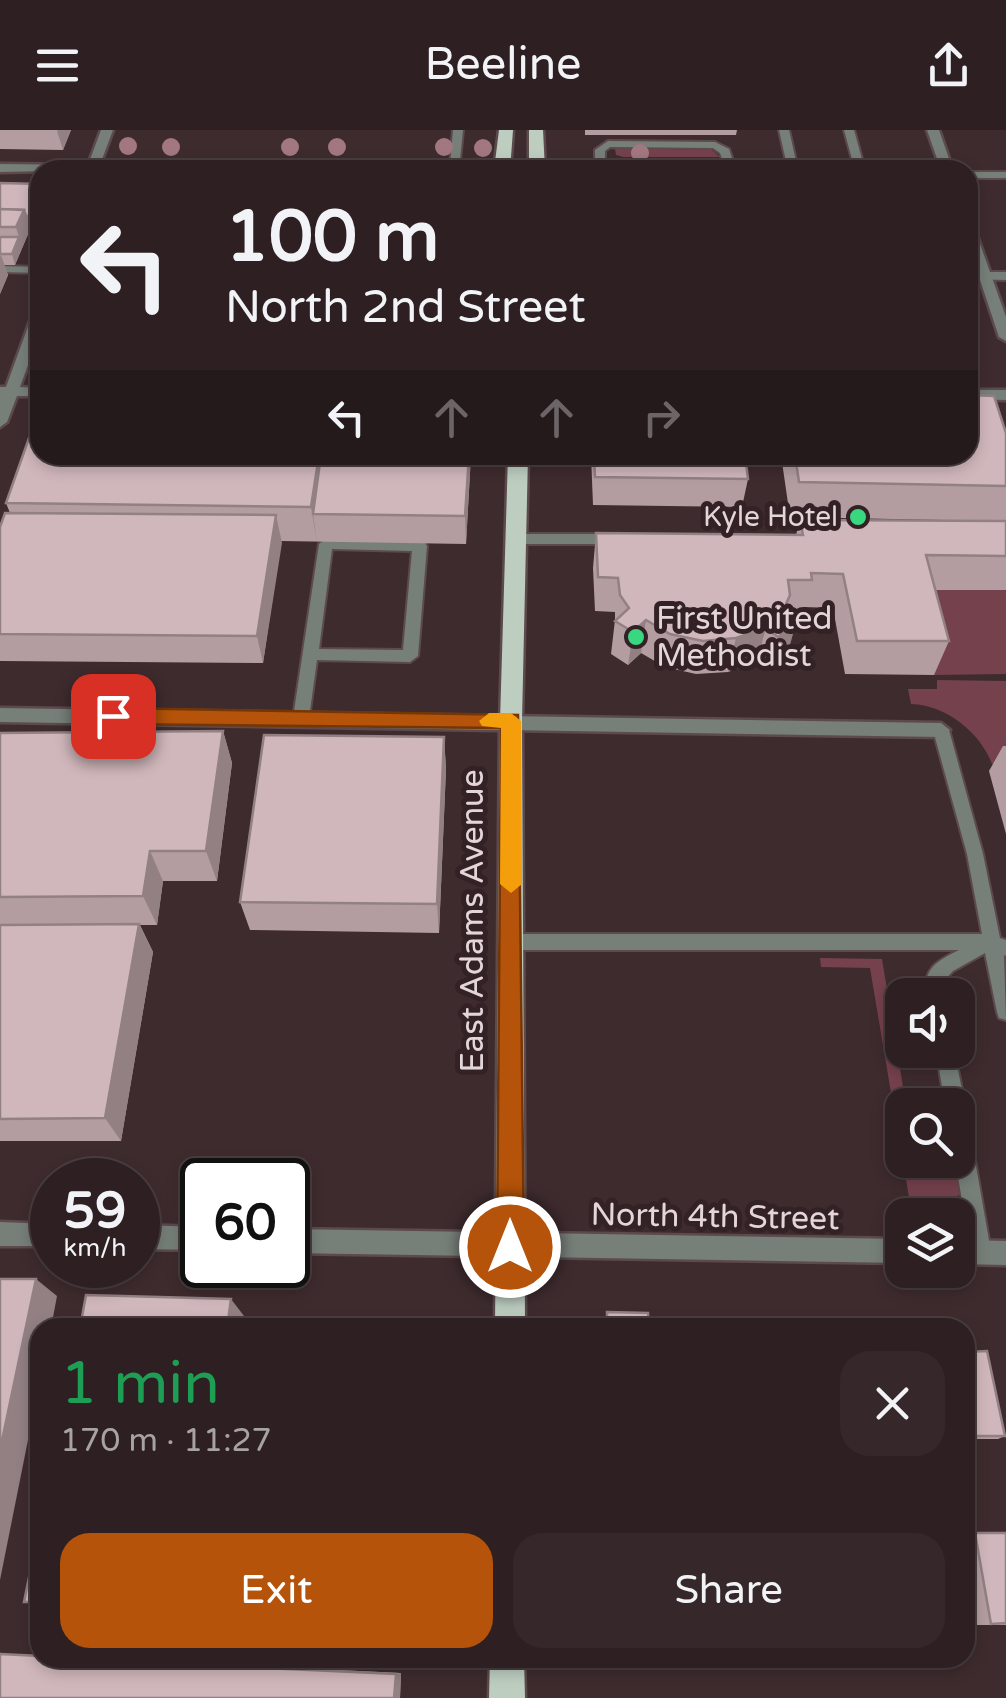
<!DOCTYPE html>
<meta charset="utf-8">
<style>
:root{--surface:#2e2022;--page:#36282a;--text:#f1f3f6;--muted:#a7a3a5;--line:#493e40;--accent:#b45309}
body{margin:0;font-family:"Varela Round",sans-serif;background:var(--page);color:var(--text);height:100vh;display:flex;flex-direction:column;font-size:38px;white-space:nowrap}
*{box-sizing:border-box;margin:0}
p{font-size:32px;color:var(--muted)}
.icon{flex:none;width:55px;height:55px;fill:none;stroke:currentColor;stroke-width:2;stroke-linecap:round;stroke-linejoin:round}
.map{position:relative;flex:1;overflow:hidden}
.panel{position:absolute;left:30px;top:1188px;width:945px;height:350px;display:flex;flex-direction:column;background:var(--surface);border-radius:30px;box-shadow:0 5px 15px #0003,0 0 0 2px var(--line)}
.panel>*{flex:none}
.guide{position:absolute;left:30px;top:30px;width:948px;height:305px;border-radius:30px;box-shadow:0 5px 15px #0003,0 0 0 2px var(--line);background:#2e2022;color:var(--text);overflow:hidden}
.fabs{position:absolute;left:885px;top:848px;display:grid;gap:20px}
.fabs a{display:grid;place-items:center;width:90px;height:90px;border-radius:20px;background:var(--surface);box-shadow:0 5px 15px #0003,0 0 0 2px var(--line);font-size:50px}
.speed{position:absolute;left:30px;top:1028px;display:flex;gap:20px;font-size:50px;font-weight:700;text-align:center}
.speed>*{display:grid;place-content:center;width:130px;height:130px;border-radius:50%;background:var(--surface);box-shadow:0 5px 15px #0003,0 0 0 2px var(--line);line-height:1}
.speed small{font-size:25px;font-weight:400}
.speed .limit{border:5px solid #111;border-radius:15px;background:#fff;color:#111}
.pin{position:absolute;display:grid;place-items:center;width:85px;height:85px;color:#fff;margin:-42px;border-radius:20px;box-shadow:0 5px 15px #0006}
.me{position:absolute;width:110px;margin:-55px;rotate:0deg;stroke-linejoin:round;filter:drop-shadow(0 0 8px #0008)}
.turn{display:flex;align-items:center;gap:35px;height:210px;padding:0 30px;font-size:45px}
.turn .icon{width:130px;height:130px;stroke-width:2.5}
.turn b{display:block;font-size:70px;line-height:85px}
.lanes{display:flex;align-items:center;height:95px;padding:0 30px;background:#0003;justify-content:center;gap:50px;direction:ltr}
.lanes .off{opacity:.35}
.round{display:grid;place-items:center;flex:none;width:105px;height:105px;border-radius:30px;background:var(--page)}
.summary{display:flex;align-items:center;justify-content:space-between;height:170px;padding:0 30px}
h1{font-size:60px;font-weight:600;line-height:75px;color:#1e9e55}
.action{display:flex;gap:20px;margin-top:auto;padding:20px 30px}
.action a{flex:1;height:115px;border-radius:30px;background:var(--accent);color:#fff;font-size:40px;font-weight:600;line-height:115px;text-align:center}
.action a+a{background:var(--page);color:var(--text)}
header{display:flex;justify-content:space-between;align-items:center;height:130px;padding:0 30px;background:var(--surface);font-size:45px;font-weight:600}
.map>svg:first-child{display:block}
</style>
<header><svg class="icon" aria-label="menu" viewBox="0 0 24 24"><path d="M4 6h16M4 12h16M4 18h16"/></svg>Beeline<svg class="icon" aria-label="share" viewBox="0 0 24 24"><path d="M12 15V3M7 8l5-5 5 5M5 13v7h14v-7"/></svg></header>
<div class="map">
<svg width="1006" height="1568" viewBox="0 0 1006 1568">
<rect width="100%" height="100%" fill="#3e2b2e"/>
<g fill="#75414d">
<path d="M 622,18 L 712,20 L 720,27 L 623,27 L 616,25 L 615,19 Z"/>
<path d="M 913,460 L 1006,460 L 1006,544 L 934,545 Z"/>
<path d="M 937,550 L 1006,551 L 1006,634 L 992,634 C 980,602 946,575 911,574 L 908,559 L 937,559 Z"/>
<path d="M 820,828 L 882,829 L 906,975 L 902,975 L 902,1028 L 870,838 L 821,837 Z"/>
<path d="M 903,1030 L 954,1030 L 960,1063 L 948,1080 L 911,1080 Z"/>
</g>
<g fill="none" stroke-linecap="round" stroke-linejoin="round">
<defs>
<g id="service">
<path d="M 453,0 L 463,0 L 459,40 L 87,39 L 92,36 L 450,35 Z"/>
<path d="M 779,0 L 789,0 L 798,40 L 788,40 Z"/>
<path d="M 844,0 L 854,0 L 865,40 L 855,40 Z"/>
<path d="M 608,11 L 715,12 L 729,19 L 736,40 L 726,40 L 720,23 L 713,18 L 610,17 L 605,21 L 605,40 L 595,40 L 595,20 Z"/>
<rect x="968" y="42" width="38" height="6"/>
<path d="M 0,136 L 40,137 L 40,143 L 0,142 Z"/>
<path d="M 1006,142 L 1006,150 L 968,149 L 968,142 Z"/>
<path d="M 516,404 L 615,404 L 622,409 L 615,414 L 516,414 L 509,409 Z"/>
<path d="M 326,409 L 425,413 L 427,416 L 418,526 L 410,532 L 317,530 L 309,588 L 301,594 L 293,588 L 319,414 ZM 332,419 L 412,421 L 403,520 L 319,519 Z"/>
<path d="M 941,594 L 949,600 L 983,724 L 1000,808 L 1006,810 L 1006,826 L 1004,825 L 1006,890 L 999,888 L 997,882 L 985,823 L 953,841 L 943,852 L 945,865 L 927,865 C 922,839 937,831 959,820 L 511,820 L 505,817 L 502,812 L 505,807 L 511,804 L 982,804 L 967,724 L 933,600 Z"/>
<path d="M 936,920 L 954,920 L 965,975 L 960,982 L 968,990 L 991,1122 L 988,1129 L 981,1132 L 974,1129 L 971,1122 L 955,1030 L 958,1030 L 958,975 L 945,975 Z"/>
</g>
<g id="minor">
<path d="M 101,0 L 113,0 L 98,40 L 0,42 L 0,34 L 88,35 Z"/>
<path d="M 927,0 L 939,0 L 953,40 L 941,40 Z"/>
<path d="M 968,93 L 974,97 L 1006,187 L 1006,211 L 999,207 L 968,114 Z"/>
<path d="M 40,179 L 40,202 L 20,257 L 40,258 L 40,266 L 17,266 L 7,292 L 0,297 L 0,257 L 6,257 L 33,183 Z"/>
<path d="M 1006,260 L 1006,270 L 968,269 L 968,260 Z"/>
<path d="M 0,578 L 941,593 L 950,600 L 941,607 L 0,592 Z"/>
<path d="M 0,1092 L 52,1094 L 52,1116 L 0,1116 Z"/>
<path d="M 138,1095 L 202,1097 L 202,1120 L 138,1119 Z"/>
<path d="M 288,1099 L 902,1109 L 902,1133 L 288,1123 Z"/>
<path d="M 958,1110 L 1006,1111 L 1006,1135 L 958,1134 Z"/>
</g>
<g id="primary">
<path d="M 499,0 L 513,0 L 510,40 L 494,40 Z"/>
<path d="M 529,0 L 543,0 L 545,40 L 529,40 Z"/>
<path d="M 508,325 L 528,325 L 522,591 L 525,1198 L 495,1198 L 500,591 Z"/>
<path d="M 490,1528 L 524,1528 L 525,1568 L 489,1568 Z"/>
</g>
</defs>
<use href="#service" stroke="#5c4a4d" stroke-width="4"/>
<use href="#minor" stroke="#5c4a4d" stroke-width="5"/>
<use href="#primary" stroke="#5c4a4d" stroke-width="5"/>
<use href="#service" fill="#777f79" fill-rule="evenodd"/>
<use href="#minor" fill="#777f79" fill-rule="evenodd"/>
<use href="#primary" fill="#bdcec1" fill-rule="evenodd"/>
</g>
<g fill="#a2777f">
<circle cx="128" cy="16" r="9"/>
<circle cx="171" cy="17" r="9"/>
<circle cx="290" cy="17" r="9"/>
<circle cx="337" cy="17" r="9"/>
<circle cx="444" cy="17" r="9"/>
<circle cx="483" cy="18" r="9"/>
<circle cx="640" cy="23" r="9"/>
</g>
<g fill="#b39da1">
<path d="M 0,0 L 71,0 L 63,20 L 0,19 Z"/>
<path d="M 585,0 L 737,0 L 736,5 L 585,5 Z"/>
<path d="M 0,53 L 40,76 L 15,135 L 4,135 L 8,145 L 0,164 Z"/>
<path d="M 1006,303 L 1006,460 L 935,460 L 949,511 L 934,545 L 845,544 L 833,478 L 804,477 L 803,484 L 785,484 L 787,526 L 769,540 L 757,531 L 728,542 L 696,544 L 665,537 L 641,523 L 628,535 L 611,524 L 615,490 L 615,482 L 595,481 L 593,438 L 596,403 L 796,405 L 800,390 L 994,391 L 790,387 L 781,325 L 968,325 Z"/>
<path d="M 40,325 L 471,325 L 466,414 L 281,411 L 263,533 L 0,531 L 0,397 L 10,383 L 6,373 Z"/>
<path d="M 591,325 L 745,325 L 748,349 L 742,377 L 593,375 Z"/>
<path d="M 223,601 L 232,633 L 217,751 L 163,751 L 157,795 L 140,795 L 153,822 L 121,1011 L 0,1011 L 0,603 Z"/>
<path d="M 444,607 L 446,639 L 439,803 L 250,800 L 240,772 Z"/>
<path d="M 1003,616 L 1006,616 L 1006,704 L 989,641 Z"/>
<path d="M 965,1222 L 1005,1306 L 998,1309 L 967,1309 L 965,1302 Z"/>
<path d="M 975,1403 L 1006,1403 L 1006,1495 L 971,1495 L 965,1459 L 965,1406 Z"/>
<path d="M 0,1524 L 40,1525 L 40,1528 L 84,1528 L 401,1543 L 400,1568 Z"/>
</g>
<g fill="#928083">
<path d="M 58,0 L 71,0 L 63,20 L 57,1 Z"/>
<path d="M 40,58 L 40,76 L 30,99 L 27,89 Z"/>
<path d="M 24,80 L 30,99 L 15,135 L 12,124 L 19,107 L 16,97 Z"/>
<path d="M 1,125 L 8,145 L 0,164 L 0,127 Z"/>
<path d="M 319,325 L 330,325 L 313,384 L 317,412 L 311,377 Z"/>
<path d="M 469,325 L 471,325 L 466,414 L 465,386 Z"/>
<path d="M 276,385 L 282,413 L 263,533 L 257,506 Z"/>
<path d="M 646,490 L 641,523 L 628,535 L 633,502 Z"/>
<path d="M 796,493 L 787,526 L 769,540 L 778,507 Z"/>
<path d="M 766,498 L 757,531 L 728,542 L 736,508 Z"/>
<path d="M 223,601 L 232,633 L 217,751 L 206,721 Z"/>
<path d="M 444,607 L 446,639 L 439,803 L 437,774 Z"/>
<path d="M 150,721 L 163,751 L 157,795 L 143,766 Z"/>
<path d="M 139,794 L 153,822 L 121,1011 L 105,988 Z"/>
<path d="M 36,1149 L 57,1166 L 51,1198 L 40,1198 L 40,1250 L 0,1450 L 0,1320 Z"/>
<path d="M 231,1169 L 244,1186 L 242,1198 L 227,1198 Z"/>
<path d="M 401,1543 L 400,1568 L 394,1568 L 396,1544 Z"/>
</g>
<g fill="#d0b7bb" stroke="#928083" stroke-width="2.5">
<path d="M 576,35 L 749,37 L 749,40 L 576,40 Z"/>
<path d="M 0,53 L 40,54 L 40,58 L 27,89 L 24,80 L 0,79 Z"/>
<path d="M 0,79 L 24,80 L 16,97 L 0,97 Z"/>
<path d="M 0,107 L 19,107 L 12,124 L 0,124 Z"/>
<path d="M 968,265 L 994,266 L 1006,303 L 1006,356 L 799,352 L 795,325 L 968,325 Z"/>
<path d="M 40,277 L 40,325 L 319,325 L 311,377 L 6,373 Z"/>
<path d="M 321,325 L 469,325 L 465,386 L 313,384 Z"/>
<path d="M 594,325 L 745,325 L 748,349 L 595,347 Z"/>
<path d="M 5,383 L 276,385 L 257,506 L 0,504 L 0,397 Z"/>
<path d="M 800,390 L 1006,391 L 1006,426 L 926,425 L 949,511 L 857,511 L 843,444 L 811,443 L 812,450 L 788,450 L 790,465 L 782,483 L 796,493 L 778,507 L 766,498 L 736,508 L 703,511 L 670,504 L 646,490 L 633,502 L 615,491 L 629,478 L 620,465 L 618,448 L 598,447 L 596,403 L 803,405 Z"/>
<path d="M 223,601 L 206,721 L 150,721 L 143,766 L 0,767 L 0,603 Z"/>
<path d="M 264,605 L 444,607 L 437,774 L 240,772 Z"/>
<path d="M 139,794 L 105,988 L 0,989 L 0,795 Z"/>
<path d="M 0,1149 L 36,1149 L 0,1320 Z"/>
<path d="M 86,1165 L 231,1169 L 227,1198 L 80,1198 Z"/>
<path d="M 607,1182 L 648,1183 L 649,1198 L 607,1198 Z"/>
<path d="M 987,1221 L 1005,1306 L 973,1306 L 965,1267 L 965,1222 Z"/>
<path d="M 40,1393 L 40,1472 L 24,1472 Z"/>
<path d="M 975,1403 L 1006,1403 L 1006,1493 L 991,1494 Z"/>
<path d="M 0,1524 L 40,1526 L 40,1528 L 396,1544 L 394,1568 L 0,1568 Z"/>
</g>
<path fill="#b45309" stroke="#753606" stroke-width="2.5" d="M 113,578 L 518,585 L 524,1117 L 520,1126 L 510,1130 L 501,1126 L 497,1117 L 501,598 L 113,594 L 103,586 Z"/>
<path fill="#f59e0b" d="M 489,583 L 511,583 L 521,591 L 522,754 L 511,763 L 500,754 L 501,598 L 482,596 L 479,591 Z"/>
<g fill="#37d880" stroke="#332125" stroke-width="4">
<circle cx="858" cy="387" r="10"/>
<circle cx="636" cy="507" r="10"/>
</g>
<g text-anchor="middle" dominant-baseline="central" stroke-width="10" stroke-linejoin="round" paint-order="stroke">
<g font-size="28" fill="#e3d6d8" stroke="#332125" text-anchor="end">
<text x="838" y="387">Kyle Hotel</text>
</g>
<g font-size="32" fill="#e3d6d8" stroke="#332125" text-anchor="start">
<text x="656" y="489">First United<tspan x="656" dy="37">Methodist</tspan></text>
</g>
<g font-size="32" fill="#e3d6d8" stroke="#332125">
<text transform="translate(473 791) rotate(-90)">East Adams Avenue</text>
<text transform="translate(715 1087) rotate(1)">North 4th Street</text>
</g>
</g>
</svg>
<div class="fabs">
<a><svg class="icon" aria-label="sound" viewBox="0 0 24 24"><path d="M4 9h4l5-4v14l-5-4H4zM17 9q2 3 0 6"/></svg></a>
<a><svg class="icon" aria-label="search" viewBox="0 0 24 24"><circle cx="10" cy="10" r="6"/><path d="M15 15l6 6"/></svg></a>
<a><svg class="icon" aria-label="layers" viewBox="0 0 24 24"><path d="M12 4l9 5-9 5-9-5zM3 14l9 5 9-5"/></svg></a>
</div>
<div class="speed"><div>59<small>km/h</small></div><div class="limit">60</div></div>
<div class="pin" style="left:113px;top:586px;background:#d93025"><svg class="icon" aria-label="arrive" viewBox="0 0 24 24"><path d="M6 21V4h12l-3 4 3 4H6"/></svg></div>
<svg class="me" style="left:510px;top:1117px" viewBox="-20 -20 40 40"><circle r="17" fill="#b45309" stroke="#fff" stroke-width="3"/><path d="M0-11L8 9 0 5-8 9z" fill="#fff"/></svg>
<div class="guide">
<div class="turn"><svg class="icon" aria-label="left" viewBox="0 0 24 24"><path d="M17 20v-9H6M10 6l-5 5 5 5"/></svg><div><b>100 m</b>North 2nd Street</div></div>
<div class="lanes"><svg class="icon" aria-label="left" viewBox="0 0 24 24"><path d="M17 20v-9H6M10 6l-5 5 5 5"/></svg><svg class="icon off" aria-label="ahead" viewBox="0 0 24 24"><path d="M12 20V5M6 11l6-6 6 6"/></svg><svg class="icon off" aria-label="ahead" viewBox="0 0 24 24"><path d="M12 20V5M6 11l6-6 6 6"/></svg><svg class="icon off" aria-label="right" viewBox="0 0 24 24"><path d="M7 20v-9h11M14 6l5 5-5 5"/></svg></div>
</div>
<section class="panel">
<div class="summary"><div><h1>1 min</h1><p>170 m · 11:27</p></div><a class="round"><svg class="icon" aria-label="close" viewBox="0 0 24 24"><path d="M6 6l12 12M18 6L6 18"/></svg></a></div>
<div class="action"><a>Exit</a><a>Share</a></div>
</section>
</div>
